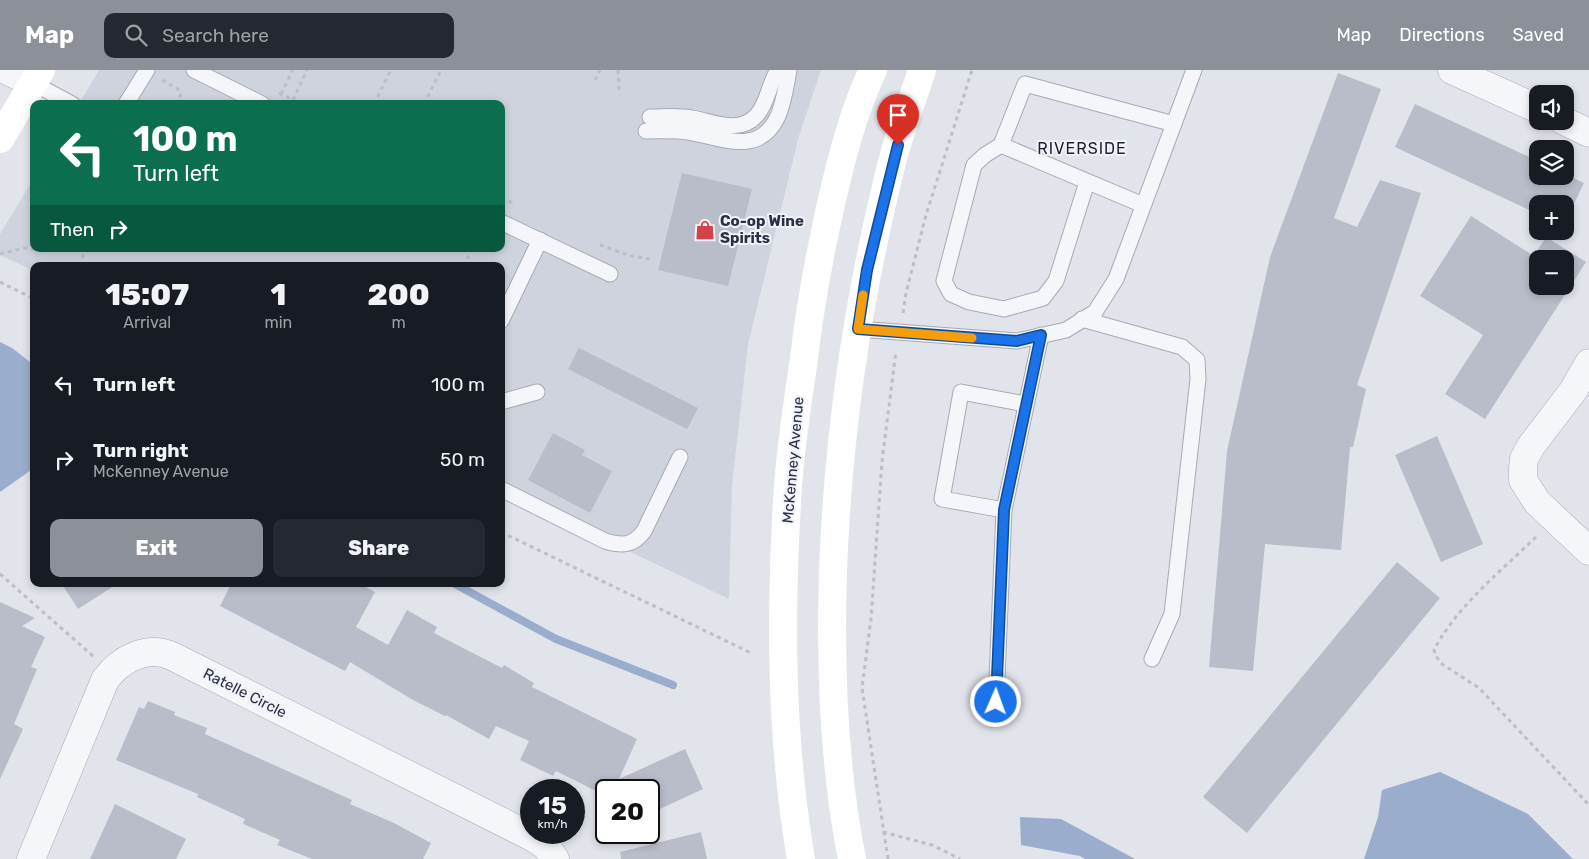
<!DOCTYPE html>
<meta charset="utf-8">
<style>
:root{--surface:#171b24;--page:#242831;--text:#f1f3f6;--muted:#9ea1a6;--accent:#8c9099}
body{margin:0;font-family:Rubik,sans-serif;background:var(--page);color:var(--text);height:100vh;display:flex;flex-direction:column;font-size:19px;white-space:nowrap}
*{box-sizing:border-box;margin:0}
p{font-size:16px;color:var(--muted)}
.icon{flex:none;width:28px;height:28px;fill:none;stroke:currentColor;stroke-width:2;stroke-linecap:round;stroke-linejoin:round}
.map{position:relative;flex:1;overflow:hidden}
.sheet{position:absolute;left:30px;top:192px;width:475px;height:325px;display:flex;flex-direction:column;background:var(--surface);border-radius:10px;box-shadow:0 2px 8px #0003}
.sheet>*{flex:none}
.top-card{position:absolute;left:30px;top:30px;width:475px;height:152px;border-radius:10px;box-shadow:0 2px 8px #0003;background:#0b6e4f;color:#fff;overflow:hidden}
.tools{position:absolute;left:1529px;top:15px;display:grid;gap:10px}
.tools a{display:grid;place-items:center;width:45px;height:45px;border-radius:10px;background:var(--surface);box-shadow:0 2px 8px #0003;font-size:25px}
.speed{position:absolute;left:520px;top:709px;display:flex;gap:10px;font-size:25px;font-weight:700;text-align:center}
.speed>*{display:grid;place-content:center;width:65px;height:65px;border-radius:50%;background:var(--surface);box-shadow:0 2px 8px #0003;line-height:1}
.speed small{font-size:12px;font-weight:400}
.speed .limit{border:2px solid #111;border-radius:8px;background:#fff;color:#111}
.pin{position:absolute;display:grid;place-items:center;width:42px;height:42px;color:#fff;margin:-51px -21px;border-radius:50% 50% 50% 0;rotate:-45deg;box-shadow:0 0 5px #0007}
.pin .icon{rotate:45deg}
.me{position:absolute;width:55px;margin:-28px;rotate:2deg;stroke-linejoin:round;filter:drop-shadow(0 0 4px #0008)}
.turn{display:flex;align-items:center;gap:18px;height:105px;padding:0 20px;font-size:22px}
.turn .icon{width:65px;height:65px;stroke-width:2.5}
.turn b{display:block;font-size:35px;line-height:42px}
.then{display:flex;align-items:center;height:48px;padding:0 20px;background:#0003;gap:10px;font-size:19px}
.eta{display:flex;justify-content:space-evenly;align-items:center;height:85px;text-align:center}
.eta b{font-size:30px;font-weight:800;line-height:35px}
.cta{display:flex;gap:10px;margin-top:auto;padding:10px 20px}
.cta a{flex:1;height:58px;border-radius:10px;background:var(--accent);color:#fff;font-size:20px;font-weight:800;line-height:58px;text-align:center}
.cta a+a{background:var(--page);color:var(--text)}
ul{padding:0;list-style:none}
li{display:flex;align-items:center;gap:15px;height:75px;padding:0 20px}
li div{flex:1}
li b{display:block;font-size:19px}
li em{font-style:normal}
header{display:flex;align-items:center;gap:30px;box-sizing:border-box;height:70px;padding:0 25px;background:var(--accent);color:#fff}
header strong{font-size:24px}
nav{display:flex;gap:28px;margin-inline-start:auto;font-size:18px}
.search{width:350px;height:45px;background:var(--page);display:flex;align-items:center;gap:12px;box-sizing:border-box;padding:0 18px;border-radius:10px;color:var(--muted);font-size:19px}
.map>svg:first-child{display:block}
</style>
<header>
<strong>Map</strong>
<div class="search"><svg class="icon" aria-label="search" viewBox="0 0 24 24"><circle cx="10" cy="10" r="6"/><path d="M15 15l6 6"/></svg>Search here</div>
<nav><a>Map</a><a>Directions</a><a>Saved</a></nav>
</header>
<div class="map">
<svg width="1589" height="789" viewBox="0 0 1589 789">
<rect width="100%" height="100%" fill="#e2e4eb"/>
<path fill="#cfd3dd" d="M 99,0 L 821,0 L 799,66 L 748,274 L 732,415 L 729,529 L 501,420 L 501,196 L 34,196 L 34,201 L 0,185 L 0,164 L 34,108 L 34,179 L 501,179 L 501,34 L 79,34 Z"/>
<g fill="#9badcc">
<path d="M 0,272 L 12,278 L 34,295 L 34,398 L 0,422 Z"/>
<path d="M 1440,702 L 1528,744 L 1573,789 L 1364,789 L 1378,747 L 1382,720 Z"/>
<path d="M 1020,747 L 1061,749 L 1135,789 L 1085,789 L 1080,786 L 1021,775 Z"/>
</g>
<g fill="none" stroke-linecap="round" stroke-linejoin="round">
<path stroke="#9badcc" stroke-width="8" d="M 455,514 L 556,569 L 673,615"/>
</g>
<g fill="#b8bdc9" fill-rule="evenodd">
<path d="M 1338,3 L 1381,19 L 1334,148 L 1357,157 L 1380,110 L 1421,123 L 1357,315 L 1366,319 L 1353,377 L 1350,377 L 1341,480 L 1265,474 L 1253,601 L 1209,597 L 1227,381 L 1270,187 Z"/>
<path d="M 1415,34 L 1538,91 L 1538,106 L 1565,106 L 1565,104 L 1584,113 L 1565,152 L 1565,134 L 1538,134 L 1538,144 L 1395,77 Z"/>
<path d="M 682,103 L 752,119 L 728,216 L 658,200 Z"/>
<path d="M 1471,146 L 1534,186 L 1546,167 L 1586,192 L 1485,349 L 1445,324 L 1483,265 L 1420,226 ZM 1538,189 L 1565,189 L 1565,216 L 1538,216 Z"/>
<path d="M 579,278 L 698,338 L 687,359 L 568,299 Z"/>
<path d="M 553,363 L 585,380 L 582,385 L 612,401 L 590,443 L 528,410 Z"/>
<path d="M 1437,366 L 1483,474 L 1441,492 L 1395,385 Z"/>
<path d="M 1397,492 L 1440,528 L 1247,763 L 1203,727 Z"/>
<path d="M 62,514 L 117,514 L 78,539 Z"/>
<path d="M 231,514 L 360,514 L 375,522 L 356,557 L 388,575 L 407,540 L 437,557 L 434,563 L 502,598 L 504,595 L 534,613 L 532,617 L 637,669 L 619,709 L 685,679 L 703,719 L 649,744 L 649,720 L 594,720 L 556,701 L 553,706 L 520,690 L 529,671 L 496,656 L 489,669 L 446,645 L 445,646 L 413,630 L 350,592 L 345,601 L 220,536 Z"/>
<path d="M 0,532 L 35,548 L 22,556 L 45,567 L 31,597 L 37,599 L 14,654 L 23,659 L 0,709 Z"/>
<path d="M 148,631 L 175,642 L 174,645 L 207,658 L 205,664 L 352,730 L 350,734 L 394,753 L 431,773 L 423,789 L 312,789 L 277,775 L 280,770 L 243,754 L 245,749 L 197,727 L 198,724 L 116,690 L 139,637 L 144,639 Z"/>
<path d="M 115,734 L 186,769 L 176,789 L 90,789 Z"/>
<path d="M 701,762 L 707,789 L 621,789 L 620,782 Z"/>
</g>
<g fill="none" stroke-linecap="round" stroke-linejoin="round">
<defs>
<g id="lane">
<path d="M 194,0 L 262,34"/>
<path d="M 33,13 L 72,34"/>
<path d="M 126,34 L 147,0"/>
<path d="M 650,47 C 663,47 679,45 692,48 C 714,52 739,65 757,45 C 768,32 769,13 778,0"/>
<path d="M 646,61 C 660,61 675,60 688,62 C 719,67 758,87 777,48 C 784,34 786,16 789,0"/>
<path d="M 1001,75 L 985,85 L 974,95 L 944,211 L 951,224 L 969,232 L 1004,239 L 1043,228 L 1056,211 L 1087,112"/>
<path d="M 1143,135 L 1001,75 L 1025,14 L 1174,54"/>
<path d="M 501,152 L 610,204"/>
<path d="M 1082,249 L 1182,277 L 1197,290 L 1198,309 L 1172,544 L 1152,589"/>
<path d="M 501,251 L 540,170"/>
<path d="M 858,259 L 1017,271 L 1066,260 L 1095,242 L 1116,209 L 1194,0"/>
<path d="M 501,332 L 537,322"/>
<path d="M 501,419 L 605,471 C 622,476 633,476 644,461 L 680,387"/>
<path d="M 1004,440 L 942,429 L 961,322 L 1025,334"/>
<path d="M 996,633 L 1004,440 L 1041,265"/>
</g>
<g id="street">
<path d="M 6,0 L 33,13"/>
<path d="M 1452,0 L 1538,39"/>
<path d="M 1564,51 L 1589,63"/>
<path d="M 1589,293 L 1573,321 L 1531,376 L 1524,389 L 1523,398 L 1523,410 L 1537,432 L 1589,481"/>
<path d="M 31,789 L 105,610 C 120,589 147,575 172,586 L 532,767 L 546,776 L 555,789"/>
</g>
</defs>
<use href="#lane" stroke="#a7aab6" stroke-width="17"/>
<use href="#street" stroke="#a7aab6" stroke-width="29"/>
<g stroke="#bcbfc6" stroke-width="3" stroke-dasharray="4 4" stroke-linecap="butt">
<path d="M 618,0 L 619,21"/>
<path d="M 162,10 L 183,22"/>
<path d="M 595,10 L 600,0"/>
<path d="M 279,23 L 301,34"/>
<path d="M 281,24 L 293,0"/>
<path d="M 293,30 L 307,0"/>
<path d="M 175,34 L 183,21"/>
<path d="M 374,34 L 391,0"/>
<path d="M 424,34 L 441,0"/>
<path d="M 501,128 L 513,133"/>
<path d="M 600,175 L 628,185 L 654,190"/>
<path d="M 46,179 L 56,179"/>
<path d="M 0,184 L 24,178 L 34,179"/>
<path d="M 80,196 L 85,179"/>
<path d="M 463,196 L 473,179"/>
<path d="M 0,212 L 34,229"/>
<path d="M 903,243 L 906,223 L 926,145 L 972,0"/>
<path d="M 501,462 L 751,583"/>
<path d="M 1536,467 C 1501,501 1457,536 1434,580 L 1436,586 L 1442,594 L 1479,618 L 1589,735"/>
<path d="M 0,504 L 93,586"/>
<path d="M 883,762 L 932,775 L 960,789"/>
<path d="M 888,789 L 862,618 L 871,549 L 882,391 L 896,281"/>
</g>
<use href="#lane" stroke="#f5f6f9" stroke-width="15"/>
<use href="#street" stroke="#f5f6f9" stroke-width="28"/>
<g stroke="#fff" stroke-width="28">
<path d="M 0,69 L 41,0"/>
<path d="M 801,789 C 780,666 780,540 788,416 C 791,373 798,331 804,288 C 810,237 819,188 830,138 C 841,91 852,44 873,0"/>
<path d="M 852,789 C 833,694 830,597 833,501 C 838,364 858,228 891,96 C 899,63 912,32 922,0"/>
</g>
</g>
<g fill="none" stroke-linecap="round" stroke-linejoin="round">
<defs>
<path id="route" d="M 898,75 L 867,200 L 858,259 L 1017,271 L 1041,265 L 1004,440 L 996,632"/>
</defs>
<use href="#route" stroke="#114b97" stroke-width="12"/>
<use href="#route" stroke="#1a73e8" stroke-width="9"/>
<path stroke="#f59e0b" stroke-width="9" d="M 863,225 L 858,259 L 972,268"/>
</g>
<defs>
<symbol id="shop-bare" viewBox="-9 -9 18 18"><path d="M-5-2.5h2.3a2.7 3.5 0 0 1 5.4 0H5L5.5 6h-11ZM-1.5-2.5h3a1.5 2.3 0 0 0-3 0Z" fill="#d54147" stroke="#f1f3f8" stroke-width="2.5" paint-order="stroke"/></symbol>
</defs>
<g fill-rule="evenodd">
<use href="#shop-bare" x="691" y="146" width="28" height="28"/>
</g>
<g text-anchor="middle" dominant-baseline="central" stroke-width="4" stroke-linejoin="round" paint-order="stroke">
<g font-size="15" font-weight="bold" fill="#293044" stroke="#f1f3f8" text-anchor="start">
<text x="720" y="151">Co-op Wine<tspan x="720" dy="17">Spirits</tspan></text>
</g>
<g font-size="15" fill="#293044" stroke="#f1f3f8">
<text transform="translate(793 390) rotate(-85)">McKenney Avenue</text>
<text transform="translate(245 623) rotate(27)">Ratelle Circle</text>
</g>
<g font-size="16" letter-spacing="1" fill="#1b2134" stroke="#f1f3f8">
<text x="1082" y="78">RIVERSIDE</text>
</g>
</g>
</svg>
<div class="tools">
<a><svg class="icon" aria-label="sound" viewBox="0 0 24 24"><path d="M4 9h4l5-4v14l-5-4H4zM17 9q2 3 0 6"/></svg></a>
<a><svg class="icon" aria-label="layers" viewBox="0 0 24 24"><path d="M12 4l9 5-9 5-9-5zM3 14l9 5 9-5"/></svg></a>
<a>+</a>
<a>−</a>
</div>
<div class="speed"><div>15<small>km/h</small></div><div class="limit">20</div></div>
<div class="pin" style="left:898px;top:75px;background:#d93025"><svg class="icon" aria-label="arrive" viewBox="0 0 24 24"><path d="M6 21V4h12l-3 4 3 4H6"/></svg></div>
<svg class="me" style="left:996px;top:632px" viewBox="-20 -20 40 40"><circle r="17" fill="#1a73e8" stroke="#fff" stroke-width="3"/><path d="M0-11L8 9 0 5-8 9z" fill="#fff"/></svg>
<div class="top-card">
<div class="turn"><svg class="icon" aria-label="left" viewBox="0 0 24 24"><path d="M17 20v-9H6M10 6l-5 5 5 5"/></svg><div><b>100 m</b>Turn left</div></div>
<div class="then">Then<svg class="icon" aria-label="right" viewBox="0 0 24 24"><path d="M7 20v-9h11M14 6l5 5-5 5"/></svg></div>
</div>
<section class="sheet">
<div class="eta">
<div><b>15:07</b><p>Arrival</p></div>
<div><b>1</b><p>min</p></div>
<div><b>200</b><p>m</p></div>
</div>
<ul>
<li><svg class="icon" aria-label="left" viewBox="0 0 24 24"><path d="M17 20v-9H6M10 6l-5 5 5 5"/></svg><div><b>Turn left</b></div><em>100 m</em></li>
<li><svg class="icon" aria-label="right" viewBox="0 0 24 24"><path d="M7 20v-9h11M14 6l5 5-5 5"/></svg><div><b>Turn right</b><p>McKenney Avenue</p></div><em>50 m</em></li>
</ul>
<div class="cta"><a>Exit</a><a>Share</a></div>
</section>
</div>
